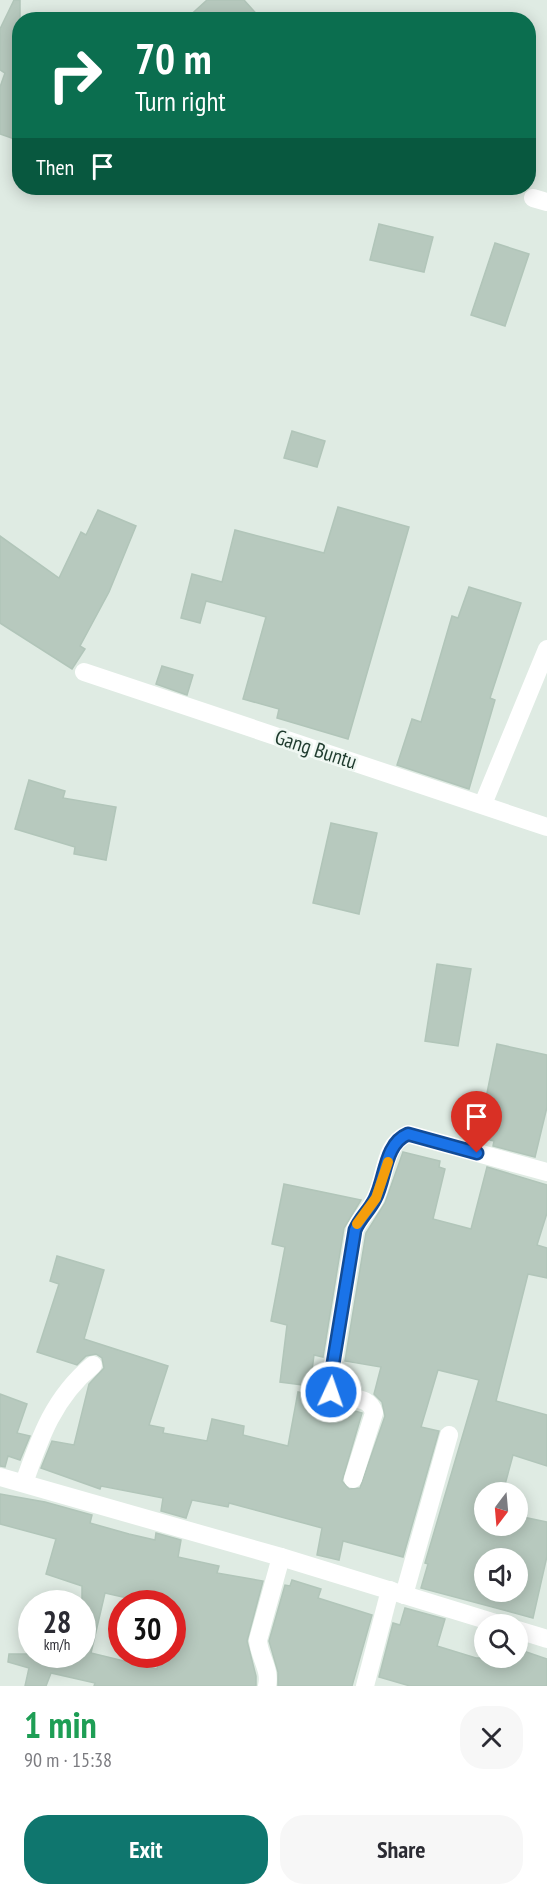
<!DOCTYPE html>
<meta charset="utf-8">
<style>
:root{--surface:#fff;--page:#f7f7f7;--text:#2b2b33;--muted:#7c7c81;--accent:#0f766e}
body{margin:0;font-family:"PT Sans Narrow",sans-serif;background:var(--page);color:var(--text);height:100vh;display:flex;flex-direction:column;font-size:22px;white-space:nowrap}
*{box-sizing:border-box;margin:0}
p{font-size:20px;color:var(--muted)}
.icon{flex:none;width:33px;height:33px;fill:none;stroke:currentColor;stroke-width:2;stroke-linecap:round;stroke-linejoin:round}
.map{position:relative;height:1686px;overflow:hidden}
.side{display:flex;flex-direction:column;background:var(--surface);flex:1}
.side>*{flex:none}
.banner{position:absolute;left:12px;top:12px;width:524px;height:183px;border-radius:24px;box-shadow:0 3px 15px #0003;background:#0b6e4f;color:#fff;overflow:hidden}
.needle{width:39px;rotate:196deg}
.buttons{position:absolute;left:474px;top:1482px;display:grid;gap:12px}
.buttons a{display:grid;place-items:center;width:54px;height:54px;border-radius:50%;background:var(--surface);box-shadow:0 3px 15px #0003;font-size:30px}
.speed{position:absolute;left:18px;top:1590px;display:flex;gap:12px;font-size:30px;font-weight:700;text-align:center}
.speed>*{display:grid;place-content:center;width:78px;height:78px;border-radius:50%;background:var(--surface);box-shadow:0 3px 15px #0003;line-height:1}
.speed small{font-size:15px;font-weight:400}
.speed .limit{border:9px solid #d22;background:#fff;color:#111}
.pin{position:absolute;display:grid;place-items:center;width:51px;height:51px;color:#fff;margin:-62px -26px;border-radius:50% 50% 50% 0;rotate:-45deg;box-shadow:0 0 6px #0007}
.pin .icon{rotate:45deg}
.me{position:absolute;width:66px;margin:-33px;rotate:3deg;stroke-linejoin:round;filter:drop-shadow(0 0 4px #0008)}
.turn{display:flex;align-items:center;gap:21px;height:126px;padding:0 24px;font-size:27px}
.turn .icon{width:78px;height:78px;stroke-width:2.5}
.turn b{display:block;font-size:42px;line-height:51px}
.then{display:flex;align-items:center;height:57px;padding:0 24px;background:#0003;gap:12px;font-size:22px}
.round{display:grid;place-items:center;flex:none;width:63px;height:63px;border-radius:24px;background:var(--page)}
.headline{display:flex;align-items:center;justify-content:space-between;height:102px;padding:0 24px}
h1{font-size:36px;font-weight:700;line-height:45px;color:#1e9e55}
.button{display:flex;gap:12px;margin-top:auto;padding:12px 24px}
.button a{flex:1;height:69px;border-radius:24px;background:var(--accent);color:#fff;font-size:24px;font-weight:700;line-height:69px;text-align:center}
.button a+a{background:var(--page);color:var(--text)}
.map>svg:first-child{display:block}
</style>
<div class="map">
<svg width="547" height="1686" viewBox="0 0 547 1686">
<rect width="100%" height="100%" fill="#dfebe3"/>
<g fill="#b7c9be" stroke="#b1c5b9" stroke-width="1.5" fill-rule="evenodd">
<path d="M 14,0 L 20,0 L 20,141 L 0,134 L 0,87 L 5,73 L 0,70 L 0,29 Z"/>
<path d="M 207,0 L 244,0 L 262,20 L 185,20 Z"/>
<path d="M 379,224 L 433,237 L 424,272 L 370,260 Z"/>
<path d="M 495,243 L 529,254 L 505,326 L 471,315 Z"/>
<path d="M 292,431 L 325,441 L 317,467 L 284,458 Z"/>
<path d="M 338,507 L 409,527 L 348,739 L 277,718 L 279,709 L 243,699 L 266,617 L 206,601 L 200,623 L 181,618 L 192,574 L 222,582 L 235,530 L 324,553 Z"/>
<path d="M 98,510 L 136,526 L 109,592 L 80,646 L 85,649 L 72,669 L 0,623 L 0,536 L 59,578 L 81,532 L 86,535 Z"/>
<path d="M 469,587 L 521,603 L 490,698 L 495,700 L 469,789 L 397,765 L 412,719 L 421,722 L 452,616 L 458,618 Z"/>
<path d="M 162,666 L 193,675 L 187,695 L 156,684 Z"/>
<path d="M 29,780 L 65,791 L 63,798 L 116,807 L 106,860 L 74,854 L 75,847 L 15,829 Z"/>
<path d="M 331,823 L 377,833 L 359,914 L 313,903 Z"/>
<path d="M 437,964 L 471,969 L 458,1046 L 425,1041 Z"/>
<path d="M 497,1044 L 547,1055 L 547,1107 L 535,1157 L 493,1146 L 494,1141 L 478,1137 Z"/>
<path d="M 403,1152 L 440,1161 L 439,1167 L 445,1169 L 433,1219 L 471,1229 L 487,1167 L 547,1185 L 547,1213 L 537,1245 L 547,1248 L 547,1278 L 528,1274 L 496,1401 L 547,1415 L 547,1466 L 513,1455 L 503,1492 L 484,1492 L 484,1526 L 518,1526 L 518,1516 L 547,1522 L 547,1556 L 533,1618 L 421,1588 L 428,1564 L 425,1563 L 479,1380 L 438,1370 L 421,1427 L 439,1431 L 403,1557 L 343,1541 L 339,1560 L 317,1555 L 322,1528 L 229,1503 L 228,1507 L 192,1500 L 186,1518 L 161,1511 L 163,1498 L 101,1486 L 100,1489 L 41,1468 L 52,1441 L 74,1445 L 89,1384 L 104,1368 L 102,1358 L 96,1354 L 86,1356 L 77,1365 L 37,1352 L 59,1284 L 50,1281 L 57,1256 L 104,1270 L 84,1339 L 168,1366 L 149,1425 L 164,1428 L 163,1433 L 207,1441 L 212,1419 L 244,1426 L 243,1435 L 288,1446 L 298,1392 L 321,1397 L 333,1405 L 362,1413 L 342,1481 L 349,1489 L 360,1488 L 385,1416 L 382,1402 L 374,1394 L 381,1367 L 345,1361 L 366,1233 L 385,1203 ZM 484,1558 L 518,1558 L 518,1592 L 484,1592 Z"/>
<path d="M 284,1184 L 361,1200 L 344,1228 L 323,1357 L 314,1355 L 310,1386 L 280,1382 L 287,1325 L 271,1321 L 285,1247 L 272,1244 Z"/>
<path d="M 0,1394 L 27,1404 L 17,1433 L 30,1436 L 20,1460 L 8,1456 L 5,1467 L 0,1466 Z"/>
<path d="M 0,1494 L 45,1502 L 92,1515 L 90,1523 L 129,1534 L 155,1540 L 156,1533 L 181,1540 L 178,1557 L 219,1566 L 217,1573 L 263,1581 L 247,1641 L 256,1676 L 256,1686 L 94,1686 L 95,1683 L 51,1673 L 46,1686 L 25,1686 L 29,1668 L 8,1662 L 9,1654 L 82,1654 L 82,1586 L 46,1574 L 56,1539 L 0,1524 ZM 105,1593 L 154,1604 L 172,1604 L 172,1654 L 160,1654 L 157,1669 L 91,1653 Z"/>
<path d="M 292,1580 L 321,1589 L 318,1598 L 372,1615 L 352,1686 L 278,1686 L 278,1672 L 269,1641 L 285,1585 L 290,1586 Z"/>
<path d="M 405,1608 L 445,1619 L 437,1646 L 476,1658 L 518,1658 L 518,1649 L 547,1659 L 547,1686 L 410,1686 L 379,1677 L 393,1623 L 400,1625 Z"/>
</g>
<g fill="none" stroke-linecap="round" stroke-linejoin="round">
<g stroke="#fff" stroke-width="18">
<path d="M 533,198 L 547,202"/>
<path d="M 84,672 L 547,827"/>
<path d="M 483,804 L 547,649"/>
<path d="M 0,1477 L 281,1557 L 499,1624"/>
<path d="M 353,1479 L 374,1413 C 369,1393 346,1401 331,1392 L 330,1382 L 355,1230 C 360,1218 369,1211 375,1199 C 386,1178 383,1144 408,1134 L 547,1172"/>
<path d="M 24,1483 C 40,1437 54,1397 93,1365"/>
<path d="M 404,1595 L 449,1435"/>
<path d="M 518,1630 L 547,1639"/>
<path d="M 267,1686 C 271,1669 259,1657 258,1640 L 281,1557"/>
<path d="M 365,1686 L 390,1590"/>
</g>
</g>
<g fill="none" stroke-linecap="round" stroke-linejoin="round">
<defs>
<path id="route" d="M 331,1392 L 330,1382 L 355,1230 C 360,1218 369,1211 375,1199 C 386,1178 384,1144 408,1134 L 477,1153"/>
</defs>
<use href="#route" stroke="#114b97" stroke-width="15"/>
<use href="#route" stroke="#1a73e8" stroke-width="10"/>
<path stroke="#f59e0b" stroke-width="10" d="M 357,1224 L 376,1198 L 388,1162"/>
</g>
<g text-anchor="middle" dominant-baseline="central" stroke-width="5" stroke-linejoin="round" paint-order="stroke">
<g font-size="21" fill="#1f3b2e" stroke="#eff7f2">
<text transform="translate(316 749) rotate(18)">Gang Buntu</text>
</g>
</g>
</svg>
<div class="buttons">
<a><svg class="needle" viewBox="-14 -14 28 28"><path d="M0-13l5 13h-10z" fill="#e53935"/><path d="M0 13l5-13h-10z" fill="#7c7c81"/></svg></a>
<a><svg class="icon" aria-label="sound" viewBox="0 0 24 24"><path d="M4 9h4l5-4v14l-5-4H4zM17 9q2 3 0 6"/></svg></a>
<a><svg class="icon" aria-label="search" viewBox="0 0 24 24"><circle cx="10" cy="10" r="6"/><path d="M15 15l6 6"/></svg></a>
</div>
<div class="speed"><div>28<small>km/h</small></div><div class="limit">30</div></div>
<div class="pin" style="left:477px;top:1153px;background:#d93025"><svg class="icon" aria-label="arrive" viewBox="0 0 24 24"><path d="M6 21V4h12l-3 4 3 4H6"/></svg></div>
<svg class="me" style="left:331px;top:1392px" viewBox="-20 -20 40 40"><circle r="17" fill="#1a73e8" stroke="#fff" stroke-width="3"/><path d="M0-11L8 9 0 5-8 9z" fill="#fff"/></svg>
<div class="banner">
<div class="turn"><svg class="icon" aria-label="right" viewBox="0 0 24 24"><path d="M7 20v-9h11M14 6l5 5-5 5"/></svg><div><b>70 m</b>Turn right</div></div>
<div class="then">Then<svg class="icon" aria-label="arrive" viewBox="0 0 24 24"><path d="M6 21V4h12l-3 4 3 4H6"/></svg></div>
</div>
</div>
<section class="side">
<div class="headline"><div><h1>1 min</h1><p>90 m · 15:38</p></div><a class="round"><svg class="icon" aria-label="close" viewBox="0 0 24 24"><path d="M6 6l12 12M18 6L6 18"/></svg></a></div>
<div class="button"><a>Exit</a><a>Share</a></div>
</section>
